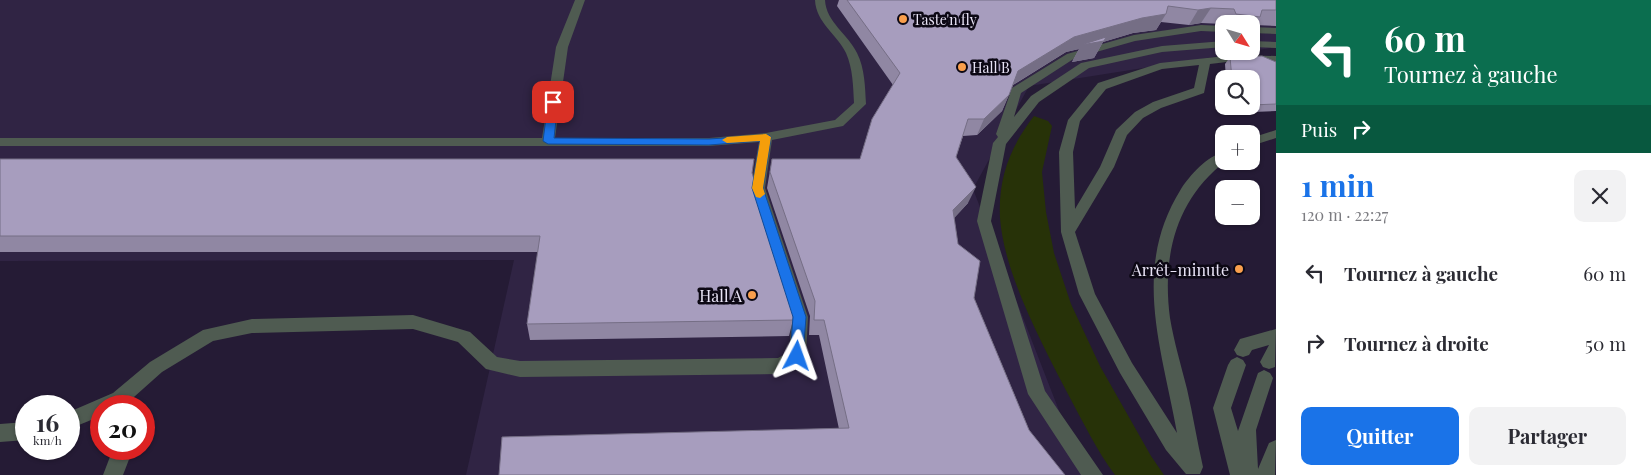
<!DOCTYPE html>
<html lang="fr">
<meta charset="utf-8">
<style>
:root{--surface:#fff;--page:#f2f2f3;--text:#2b2b33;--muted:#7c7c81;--accent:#1a73e8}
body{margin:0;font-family:"Playfair Display",serif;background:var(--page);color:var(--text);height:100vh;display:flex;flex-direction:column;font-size:19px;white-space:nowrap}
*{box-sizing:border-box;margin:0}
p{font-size:16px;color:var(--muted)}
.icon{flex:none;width:28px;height:28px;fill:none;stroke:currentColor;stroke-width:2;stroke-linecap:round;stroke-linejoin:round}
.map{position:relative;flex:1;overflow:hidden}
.sheet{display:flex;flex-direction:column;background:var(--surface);width:375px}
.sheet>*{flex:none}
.hud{background:#0b6e4f;color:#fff;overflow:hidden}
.needle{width:32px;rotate:127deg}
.tools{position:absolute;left:1215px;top:15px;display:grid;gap:10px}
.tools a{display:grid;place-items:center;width:45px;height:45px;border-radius:10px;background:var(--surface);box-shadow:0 1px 4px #0004;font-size:25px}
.speed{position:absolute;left:15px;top:395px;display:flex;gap:10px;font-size:25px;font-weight:700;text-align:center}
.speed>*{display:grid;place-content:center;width:65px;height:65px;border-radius:50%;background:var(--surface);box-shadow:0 1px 4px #0004;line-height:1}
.speed small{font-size:12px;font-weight:400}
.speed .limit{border:8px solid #d22;background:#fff;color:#111}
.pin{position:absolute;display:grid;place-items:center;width:42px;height:42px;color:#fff;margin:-21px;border-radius:10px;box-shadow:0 2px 8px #0006}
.me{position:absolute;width:55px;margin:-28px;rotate:4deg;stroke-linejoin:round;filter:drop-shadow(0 0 4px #0008)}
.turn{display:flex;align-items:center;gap:18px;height:105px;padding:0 25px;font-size:22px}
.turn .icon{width:65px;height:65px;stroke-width:2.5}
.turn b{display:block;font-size:35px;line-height:42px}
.then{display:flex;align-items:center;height:48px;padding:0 25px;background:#0003;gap:10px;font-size:19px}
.round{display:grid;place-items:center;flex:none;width:52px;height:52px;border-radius:10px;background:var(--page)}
.headline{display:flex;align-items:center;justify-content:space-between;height:85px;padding:0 25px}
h1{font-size:30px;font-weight:700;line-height:38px;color:var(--accent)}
.action{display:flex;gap:10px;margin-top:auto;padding:10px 25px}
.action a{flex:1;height:58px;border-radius:10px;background:var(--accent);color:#fff;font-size:20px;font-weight:700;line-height:58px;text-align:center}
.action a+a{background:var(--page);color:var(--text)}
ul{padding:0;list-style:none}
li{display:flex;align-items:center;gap:15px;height:70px;padding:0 25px}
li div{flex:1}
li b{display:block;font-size:19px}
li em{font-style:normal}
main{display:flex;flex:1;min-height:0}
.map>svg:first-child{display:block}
</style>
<main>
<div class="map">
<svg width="1276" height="475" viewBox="0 0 1276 475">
<rect width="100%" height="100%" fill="#251b35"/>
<path fill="#302444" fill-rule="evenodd" d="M 0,0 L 1276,0 L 1276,47 L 1029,86 L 973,189 L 1084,475 L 466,475 L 514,260 L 0,261 ZM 1224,24 L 1251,24 L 1251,51 L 1224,51 Z"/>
<path fill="#273208" d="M 1034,116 L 1048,121 L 1052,126 L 1042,172 L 1046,212 L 1054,253 L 1071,304 L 1100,366 L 1151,456 L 1164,475 L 1115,475 C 1097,451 1083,422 1069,396 C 1043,346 1004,274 1000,218 C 998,178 1010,147 1034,116 Z"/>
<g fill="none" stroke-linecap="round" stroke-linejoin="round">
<g fill="#4f5b51" fill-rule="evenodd">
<path d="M 575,0 L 585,0 L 568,47 L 555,138 L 709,138 L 766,133 L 835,120 L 854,103 C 853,86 853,69 846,53 C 837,34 816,23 815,0 L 825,0 C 826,22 848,34 857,53 C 865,69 865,87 866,104 L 843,126 L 772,140 L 765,188 L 808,317 L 806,356 L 803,361 L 780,374 L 520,377 L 486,369 L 458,342 L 413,329 L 252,333 L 213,341 L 162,372 L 125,405 L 101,406 L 101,416 L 69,429 L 69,412 L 113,393 L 150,362 L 203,330 L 252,319 L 413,315 L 470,332 L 497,357 L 520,361 L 778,358 L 789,352 L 792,317 L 751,188 L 759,142 L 709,146 L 0,146 L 0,138 L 542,138 L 556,47 Z"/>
<path d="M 1235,55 L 1276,56 L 1276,62 L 1235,61 L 1210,64 L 1204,93 L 1161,108 L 1143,118 L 1127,135 L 1114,167 L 1075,232 L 1095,294 L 1132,363 L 1177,433 C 1162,348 1131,269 1181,189 C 1190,175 1207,156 1224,152 L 1224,161 L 1226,161 C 1175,200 1162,257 1170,318 C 1174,342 1181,365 1187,389 C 1193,415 1197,441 1203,467 L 1200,474 L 1186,474 L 1166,450 L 1120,373 L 1079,294 L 1061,232 L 1059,152 L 1068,120 L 1098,83 L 1160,63 ZM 1199,65 L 1194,88 L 1153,102 L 1135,112 L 1116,130 L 1100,167 L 1075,209 L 1073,152 L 1080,121 L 1106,89 L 1162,69 Z"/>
<path d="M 1276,130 L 1276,138 L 1251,146 L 1251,138 Z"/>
<path d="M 1276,329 L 1275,367 L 1269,369 L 1263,367 L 1260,362 L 1269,345 L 1252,350 L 1249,355 L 1243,357 L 1237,355 L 1234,350 L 1240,339 Z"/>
<path d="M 1237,357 L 1243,360 L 1246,365 L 1231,408 L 1238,431 L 1258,373 L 1264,370 L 1270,373 L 1273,378 L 1256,430 L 1258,469 L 1269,443 L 1276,440 L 1275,475 L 1230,475 L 1213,408 L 1228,365 L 1231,360 Z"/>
<path d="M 26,422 L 26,440 L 0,442 L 0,424 Z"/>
<path d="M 113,449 L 133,449 L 123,475 L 103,475 Z"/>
</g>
<g fill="#4f5b51" fill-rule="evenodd">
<path d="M 1201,25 L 1224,26 L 1224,32 L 1201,31 L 1135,41 L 1075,58 L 1021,93 L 1014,117 L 1031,96 L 1081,63 L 1162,46 L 1224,41 L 1224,47 L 1162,52 L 1089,68 L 1039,102 L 1006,144 L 991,221 L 1045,391 L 1103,475 L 1081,475 L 1028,394 L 977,221 L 993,143 L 998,137 L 996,134 L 1012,88 L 1067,54 L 1134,35 Z"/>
<path d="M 1251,27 L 1276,28 L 1276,34 L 1251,33 Z"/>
<path d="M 1251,41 L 1276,42 L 1276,48 L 1251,47 Z"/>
</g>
</g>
<g fill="#9087a3">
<path d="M 839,0 L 1276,0 L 1276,26 L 1254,25 L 1251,29 L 1251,24 L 1224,24 L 1201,23 L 1189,25 L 1161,22 L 1156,30 L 1133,33 L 1103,42 L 1094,58 L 1072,62 L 1079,49 L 1066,52 L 1013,85 L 1002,111 L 977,135 L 963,136 L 956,157 L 968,203 L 954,218 L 958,244 L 974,298 L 1029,430 L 839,429 L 819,335 L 809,335 L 810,316 L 767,188 L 772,159 L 860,159 L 893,85 L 837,6 Z"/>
<path d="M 1230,57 L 1276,62 L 1276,111 L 1228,113 L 1227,106 L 1251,106 L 1251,79 L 1226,79 L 1225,64 Z"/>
<path d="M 0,159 L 752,173 L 793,320 L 789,336 L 530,340 L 527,324 L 538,252 L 0,252 Z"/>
</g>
<g fill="#756e85">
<path d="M 1211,8 L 1201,23 L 1189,25 L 1198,10 Z"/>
<path d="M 1166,14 L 1156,30 L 1133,33 L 1103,42 L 1094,58 L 1072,62 L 1079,49 L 1066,52 L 1011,86 L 1018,71 L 1074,37 L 1142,18 Z"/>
<path d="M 1009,95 L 1002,111 L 977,135 L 984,119 Z"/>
<path d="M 976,187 L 968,203 L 946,227 L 953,210 Z"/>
</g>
<g fill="#a79dbe" stroke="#756e85">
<path d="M 847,0 L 1276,0 L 1276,10 L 1262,10 L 1260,17 L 1236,14 L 1234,9 L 1211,8 L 1198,10 L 1168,6 L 1166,14 L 1142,18 L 1074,37 L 1018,71 L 1009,95 L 984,119 L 968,119 L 956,157 L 976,187 L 953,210 L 958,244 L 980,261 L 974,298 L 1029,430 L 1065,475 L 499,475 L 502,437 L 849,428 L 824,320 L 814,320 L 815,301 L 770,172 L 772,159 L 860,159 L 872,119 L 900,73 Z"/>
<path d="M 1106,37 L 1104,41 L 1081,45 Z"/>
<path d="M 1262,56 L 1276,62 L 1276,104 L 1251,105 L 1251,79 L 1232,79 L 1230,57 Z"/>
<path d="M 0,159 L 754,159 L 752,173 L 794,302 L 793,320 L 527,324 L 540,236 L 0,236 Z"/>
</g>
<path fill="#1a73e8" stroke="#114b97" d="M 553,100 L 558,102 L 554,138 L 709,139 L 769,135 L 771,137 L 763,188 L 806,317 L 803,356 L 802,360 L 797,361 L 792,360 L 790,356 L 793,317 L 752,188 L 760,141 L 709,145 L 548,144 L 543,141 L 548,102 Z"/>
<path fill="#f59e0b" d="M 766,134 L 771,137 L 763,188 L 765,194 L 760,198 L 756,197 L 752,188 L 760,141 L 727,143 L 722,140 L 727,137 Z"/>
<g fill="#f99f4d" stroke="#0c0814" stroke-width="2">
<circle cx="903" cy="19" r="5"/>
<circle cx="962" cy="67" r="5"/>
<circle cx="1239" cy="269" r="5"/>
<circle cx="752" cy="295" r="5"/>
</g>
<g text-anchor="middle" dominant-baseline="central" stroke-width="5" stroke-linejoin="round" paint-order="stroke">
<g font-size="14" fill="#e8e3f5" stroke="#0c0814" text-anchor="start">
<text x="913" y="19">Taste'n fly</text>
<text x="972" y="67">Hall B</text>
</g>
<g font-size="16" fill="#e8e3f5" stroke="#0c0814" text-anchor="end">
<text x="1229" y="269">Arrêt-minute</text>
<text x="742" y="295">Hall A</text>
</g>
</g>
</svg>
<div class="tools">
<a><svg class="needle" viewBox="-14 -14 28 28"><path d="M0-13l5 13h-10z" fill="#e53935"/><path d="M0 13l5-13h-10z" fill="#7c7c81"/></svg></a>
<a><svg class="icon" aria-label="search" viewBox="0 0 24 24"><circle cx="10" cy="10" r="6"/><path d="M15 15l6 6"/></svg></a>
<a>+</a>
<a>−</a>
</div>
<div class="speed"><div>16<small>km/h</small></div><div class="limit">20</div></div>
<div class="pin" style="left:553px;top:102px;background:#d93025"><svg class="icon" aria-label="arrive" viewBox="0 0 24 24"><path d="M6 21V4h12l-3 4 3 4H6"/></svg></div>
<svg class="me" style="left:797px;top:356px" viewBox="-20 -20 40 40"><path d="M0-17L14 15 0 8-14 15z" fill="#1a73e8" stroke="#fff" stroke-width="4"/></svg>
</div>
<section class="sheet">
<div class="hud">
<div class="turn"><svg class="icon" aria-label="left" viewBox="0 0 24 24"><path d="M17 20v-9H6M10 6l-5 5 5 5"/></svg><div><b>60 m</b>Tournez à gauche</div></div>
<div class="then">Puis<svg class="icon" aria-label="right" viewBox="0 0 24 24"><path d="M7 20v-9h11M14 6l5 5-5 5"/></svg></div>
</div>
<div class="headline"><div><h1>1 min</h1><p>120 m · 22:27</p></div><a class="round"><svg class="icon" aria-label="close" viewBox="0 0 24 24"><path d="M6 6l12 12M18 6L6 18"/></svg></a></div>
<ul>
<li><svg class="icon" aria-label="left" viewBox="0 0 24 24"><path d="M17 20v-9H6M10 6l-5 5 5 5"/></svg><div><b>Tournez à gauche</b></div><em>60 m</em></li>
<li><svg class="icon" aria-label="right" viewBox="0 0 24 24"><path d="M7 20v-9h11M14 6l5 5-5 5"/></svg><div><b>Tournez à droite</b></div><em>50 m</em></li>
</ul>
<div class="action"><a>Quitter</a><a>Partager</a></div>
</section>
</main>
